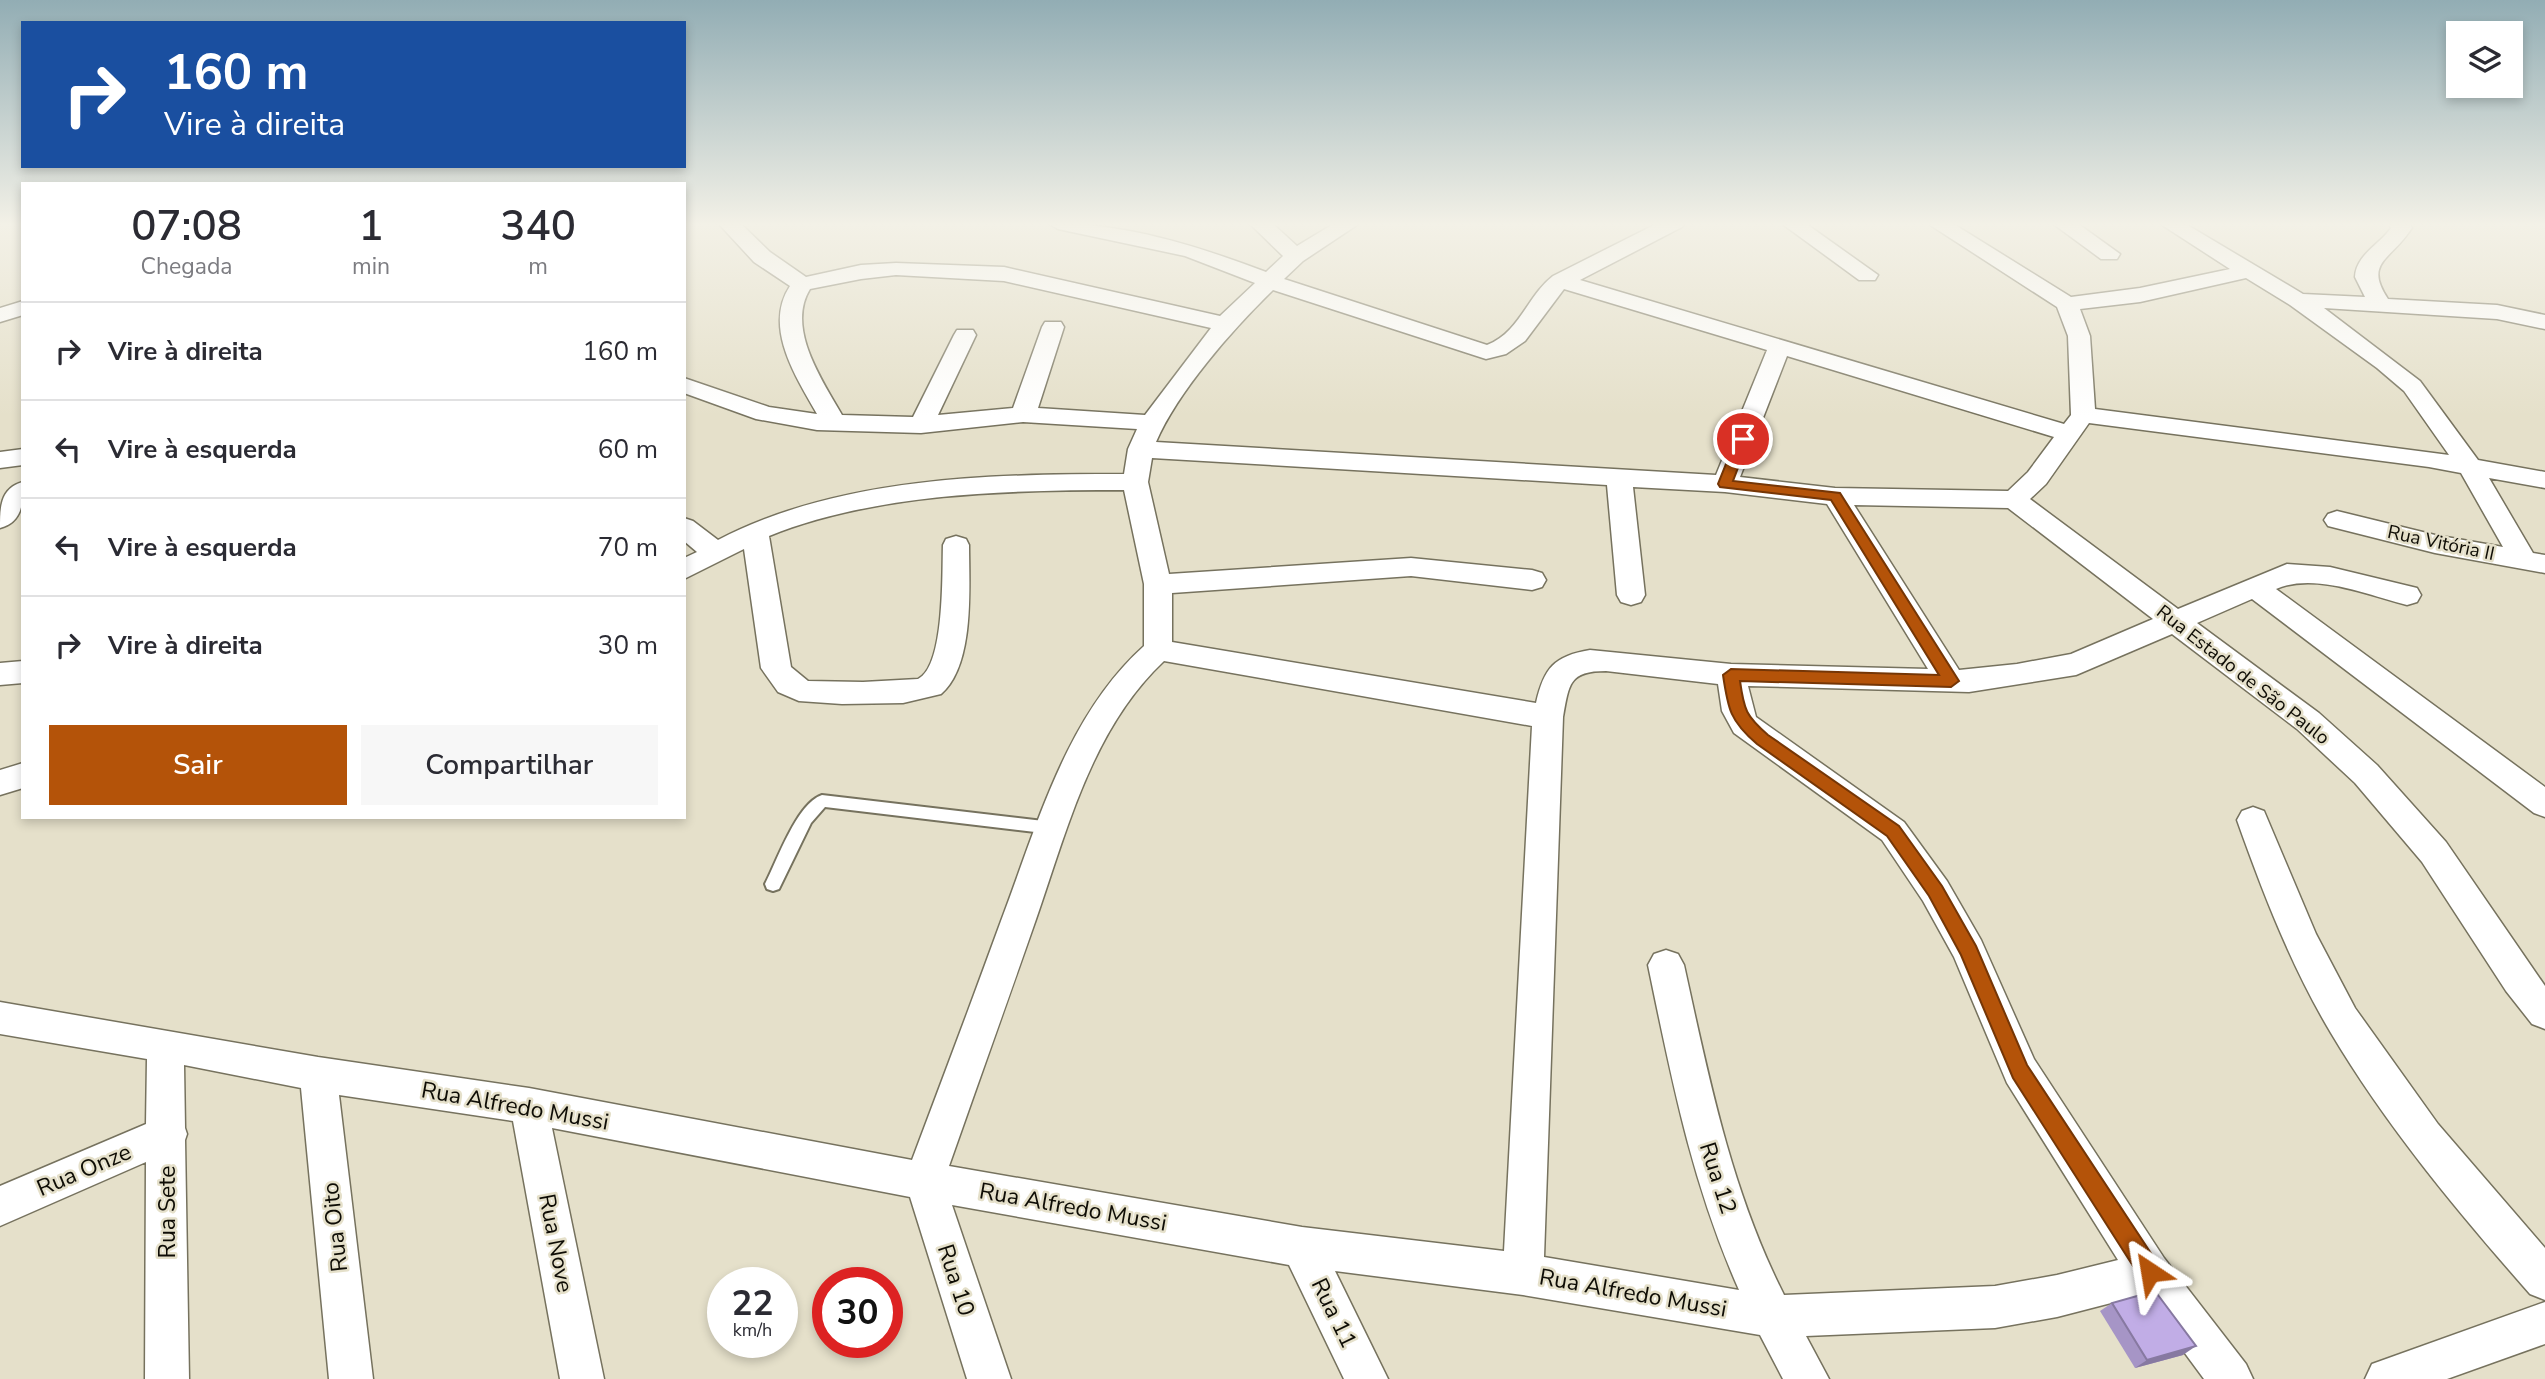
<!DOCTYPE html>
<html lang="pt">
<meta charset="utf-8">
<style>
:root{--surface:#fff;--page:#f7f7f7;--text:#2b2b33;--muted:#7c7c81;--line:#e1e1e2;--accent:#b45309}
body{margin:0;font-family:"Nunito Sans",sans-serif;background:var(--page);color:var(--text);height:100vh;display:flex;flex-direction:column;font-size:26px;white-space:nowrap}
*{box-sizing:border-box;margin:0}
p{font-size:23px;color:var(--muted)}
.icon{flex:none;width:38px;height:38px;fill:none;stroke:currentColor;stroke-width:2;stroke-linecap:round;stroke-linejoin:round}
.map{position:relative;flex:1;overflow:hidden}
.sheet{position:absolute;left:21px;top:182px;width:665px;height:637px;display:flex;flex-direction:column;background:var(--surface);border-radius:0px;box-shadow:0 4px 10px #0003}
.sheet>*{flex:none}
.top-card{position:absolute;left:21px;top:21px;width:665px;height:147px;border-radius:0px;box-shadow:0 4px 10px #0003;background:#1a4fa0;color:#fff;overflow:hidden}
.buttons{position:absolute;left:2446px;top:21px;display:grid;gap:14px}
.buttons a{display:grid;place-items:center;width:77px;height:77px;border-radius:0px;background:var(--surface);box-shadow:0 4px 10px #0003;font-size:35px}
.speed{position:absolute;left:707px;top:1267px;display:flex;gap:14px;font-size:35px;font-weight:700;text-align:center}
.speed>*{display:grid;place-content:center;width:91px;height:91px;border-radius:50%;background:var(--surface);box-shadow:0 4px 10px #0003;line-height:1}
.speed small{font-size:18px;font-weight:400}
.speed .limit{border:10px solid #d22;background:#fff;color:#111}
.pin{position:absolute;display:grid;place-items:center;width:60px;height:60px;color:#fff;margin:-30px;border:4px solid #fff;border-radius:50%;box-shadow:0 2px 7px #0007}
.me{position:absolute;width:77px;margin:-38px;rotate:327deg;stroke-linejoin:round;filter:drop-shadow(0 0 5px #0008)}
.turn{display:flex;align-items:center;gap:24px;height:147px;padding:0 28px;font-size:32px}
.turn .icon{width:91px;height:91px;stroke-width:2.5}
.turn b{display:block;font-size:49px;line-height:60px}
.eta{display:flex;justify-content:space-evenly;align-items:center;height:119px;text-align:center}
.eta b{font-size:42px;font-weight:600;line-height:49px}
.button{display:flex;gap:14px;margin-top:auto;padding:14px 28px}
.button a{flex:1;height:80px;border-radius:0px;background:var(--accent);color:#fff;font-size:28px;font-weight:600;line-height:80px;text-align:center}
.button a+a{background:var(--page);color:var(--text)}
ul{padding:0;list-style:none}
li{display:flex;align-items:center;gap:21px;height:98px;padding:0 28px;border-top:2px solid var(--line)}
li div{flex:1}
li b{display:block;font-size:26px}
li em{font-style:normal}
.map>svg:first-child{display:block}
</style>
<div class="map">
<svg width="2545" height="1379" viewBox="0 0 2545 1379">
<rect width="100%" height="100%" fill="#e5e0ca"/>
<g fill="none" stroke-linecap="round" stroke-linejoin="round">
<defs>
<path id="lane" d="M 822,795 L 1052,822 L 1057,824 L 1060,828 L 1057,832 L 1052,834 L 825,807 L 811,823 L 779,889 L 773,891 L 767,889 L 765,884 C 777,861 797,803 822,795 Z"/>
<g id="street">
<path d="M 718,223 L 740,223 L 770,252 L 806,277 L 861,265 L 896,263 L 1004,267 L 1220,316 L 1255,283 L 1185,256 L 1058,229 L 1048,223 C 1124,223 1195,245 1266,272 L 1283,256 L 1249,223 L 1272,223 L 1297,246 L 1335,223 L 1360,223 L 1303,261 L 1284,279 L 1487,345 C 1520,332 1527,296 1553,276 L 1658,223 L 1685,223 L 1682,227 L 1580,280 L 2064,424 L 2071,415 L 2068,336 L 2057,307 L 1927,223 L 1952,223 L 2071,297 L 2140,288 L 2230,269 L 2159,223 L 2184,223 L 2303,294 L 2365,297 L 2355,277 C 2356,255 2379,245 2391,228 L 2388,223 L 2409,223 L 2412,228 L 2409,232 C 2390,260 2364,263 2388,299 L 2497,305 L 2545,315 L 2545,329 L 2497,319 L 2324,308 L 2420,381 L 2478,460 L 2545,472 L 2545,488 L 2489,478 L 2533,553 L 2545,555 L 2545,573 L 2435,553 L 2328,526 L 2324,520 L 2328,514 L 2337,511 L 2435,535 L 2503,547 L 2461,473 L 2429,467 L 2089,423 L 2046,484 L 2030,499 L 2178,609 L 2287,564 L 2330,567 L 2417,588 L 2421,595 L 2417,602 L 2407,605 C 2368,595 2314,572 2276,589 L 2545,787 L 2545,817 L 2534,813 L 2252,599 L 2197,623 L 2319,713 L 2377,765 L 2446,842 L 2545,986 L 2545,1029 L 2532,1024 L 2506,991 L 2422,862 L 2355,783 L 2297,729 L 2172,634 L 2076,675 L 1969,692 L 1748,686 L 1756,717 L 1904,822 L 1947,881 L 1981,940 L 2034,1059 L 2164,1258 L 2246,1364 L 2253,1379 L 2204,1379 L 2142,1295 L 2057,1317 L 1995,1328 L 1806,1336 L 1829,1379 L 1783,1379 L 1760,1335 L 1523,1295 L 1335,1271 L 1388,1379 L 1344,1379 L 1289,1265 L 952,1205 L 1011,1379 L 967,1379 L 910,1197 L 552,1128 L 604,1379 L 560,1379 L 513,1121 L 339,1095 L 373,1379 L 329,1379 L 301,1088 L 184,1065 L 185,1128 L 187,1134 L 185,1140 L 189,1379 L 145,1379 L 146,1162 L 0,1226 L 0,1186 L 146,1124 L 147,1059 L 0,1034 L 0,1002 L 318,1057 L 529,1088 L 912,1160 C 942,1080 972,1001 1001,921 C 1037,826 1066,716 1144,646 L 1144,584 L 1124,490 C 1010,490 875,493 769,536 L 791,667 L 808,681 L 863,682 L 918,679 C 945,666 942,573 943,545 L 946,539 L 956,536 L 966,539 L 969,545 C 969,586 975,665 941,694 L 903,703 L 842,704 L 799,701 L 778,692 L 761,668 L 744,549 L 684,579 L 684,558 L 697,552 L 684,541 L 684,518 L 693,521 L 718,540 C 838,477 991,474 1124,474 L 1128,449 L 1137,429 L 1023,422 L 921,433 L 817,430 L 756,419 L 684,393 L 684,378 L 769,407 L 817,414 C 796,377 763,327 790,286 L 754,262 ZM 896,275 L 1004,281 L 1211,328 L 1145,415 L 1038,408 L 1064,327 L 1061,322 L 1045,322 L 1042,327 L 1013,408 L 938,415 L 976,335 L 973,330 L 957,330 L 954,335 L 913,417 L 842,415 C 822,380 786,328 810,289 L 861,279 ZM 2246,278 L 2290,305 L 2377,368 L 2404,391 L 2449,455 L 2095,409 L 2090,336 L 2080,309 L 2140,302 ZM 1564,289 L 1767,350 L 1716,475 L 1156,442 C 1178,391 1233,329 1273,290 L 1486,359 L 1506,354 L 1525,341 ZM 1787,356 L 2054,437 L 2028,472 L 2008,491 L 1835,488 L 1740,477 ZM 1152,458 L 1607,485 L 1617,595 L 1621,602 L 1631,605 L 1641,602 L 1645,595 L 1633,487 L 1725,492 L 1827,504 L 1928,669 L 1731,664 L 1590,650 C 1554,656 1544,668 1536,703 L 1172,642 L 1172,593 L 1411,576 L 1532,590 L 1542,587 L 1546,580 L 1542,573 L 1532,570 L 1411,558 L 1169,574 L 1148,482 ZM 1854,505 L 2008,508 L 2153,619 L 2071,654 L 2017,664 L 1959,670 ZM 1164,661 L 1532,726 L 1504,1251 L 1302,1227 L 949,1166 C 977,1086 1006,1006 1034,925 C 1066,834 1091,729 1164,661 ZM 1606,671 L 1718,684 L 1722,711 L 1734,733 L 1882,840 L 1923,901 L 1954,957 L 2007,1083 L 2118,1260 L 2057,1275 L 1995,1286 L 1784,1295 C 1731,1190 1709,1079 1684,965 L 1678,954 L 1666,950 L 1654,954 L 1648,965 C 1672,1080 1691,1181 1739,1290 L 1544,1257 L 1563,717 C 1569,684 1569,671 1606,671 Z"/>
<path d="M 1781,223 L 1805,223 L 1878,275 L 1875,280 L 1859,280 Z"/>
<path d="M 2052,223 L 2077,223 L 2120,254 L 2117,259 L 2101,259 Z"/>
<path d="M 23,301 L 23,315 L 0,322 L 0,308 Z"/>
<path d="M 23,449 L 23,465 L 0,468 L 0,452 Z"/>
<path d="M 23,482 C 23,502 23,522 0,528 C 0,508 0,488 23,482 Z"/>
<path d="M 23,661 L 23,683 L 0,685 L 0,663 Z"/>
<path d="M 23,763 L 23,788 L 0,795 L 0,770 Z"/>
<path d="M 2253,807 L 2264,811 L 2316,934 L 2355,1008 L 2438,1124 L 2545,1248 L 2545,1300 L 2530,1294 C 2458,1212 2387,1127 2331,1033 C 2291,966 2263,893 2237,820 L 2242,811 Z"/>
<path d="M 2545,1302 L 2545,1344 L 2447,1379 L 2365,1379 L 2372,1364 Z"/>
</g>
</defs>
<use href="#lane" stroke="#76725e" stroke-width="4"/>
<use href="#street" stroke="#76725e" stroke-width="3"/>
<use href="#lane" fill="#fff" fill-rule="evenodd"/>
<use href="#street" fill="#fff" fill-rule="evenodd"/>
</g>
<path fill="#a695c6" d="M 2112,1303 L 2183,1355 L 2135,1368 L 2100,1311 Z"/>
<path fill="#8779a1" d="M 2196,1346 L 2183,1355 L 2135,1368 L 2147,1360 Z"/>
<path fill="#c1ade6" stroke="#8779a1" stroke-width="2" d="M 2155,1291 L 2196,1346 L 2147,1360 L 2112,1303 Z"/>
<linearGradient id="sky" x2="0" y2="1"><stop stop-color="#92adb4"/><stop offset="0.54" stop-color="#f3f1e7"/><stop offset="1" stop-color="#f3f1e7" stop-opacity="0"/></linearGradient>
<rect width="2545" height="416" fill="url(#sky)"/>
<path fill="#b45309" stroke="#753606" stroke-width="2" d="M 1743,435 L 1749,439 L 1733,481 L 1840,493 L 1959,681 L 1951,687 L 1740,681 C 1744,710 1746,716 1768,735 L 1899,826 L 1942,886 L 1976,946 L 2027,1065 L 2158,1264 L 2161,1272 L 2158,1280 L 2150,1283 L 2142,1280 L 2013,1078 L 1961,955 L 1929,896 L 1887,836 L 1757,744 C 1730,721 1728,709 1723,675 L 1731,669 L 1939,675 L 1831,500 L 1720,487 L 1718,484 L 1736,439 Z"/>
<g text-anchor="middle" dominant-baseline="central" stroke-width="5" stroke-linejoin="round" paint-order="stroke">
<g font-size="19" fill="#0e0c05" stroke="#e5e0ca">
<text transform="translate(2441 543) rotate(12)">Rua Vitória II</text>
<text transform="translate(2243 675) rotate(38)">Rua Estado de São Paulo</text>
</g>
<g font-size="23" fill="#0e0c05" stroke="#e5e0ca">
<text transform="translate(515 1106) rotate(10)">Rua Alfredo Mussi</text>
<text transform="translate(84 1170) rotate(-23)">Rua Onze</text>
<text transform="translate(1718 1178) rotate(72)">Rua 12</text>
<text transform="translate(1073 1207) rotate(10)">Rua Alfredo Mussi</text>
<text transform="translate(167 1212) rotate(-90)">Rua Sete</text>
<text transform="translate(335 1227) rotate(-96)">Rua Oito</text>
<text transform="translate(556 1243) rotate(79)">Rua Nove</text>
<text transform="translate(956 1280) rotate(72)">Rua 10</text>
<text transform="translate(1633 1293) rotate(10)">Rua Alfredo Mussi</text>
<text transform="translate(1334 1313) rotate(64)">Rua 11</text>
</g>
</g>
</svg>
<div class="buttons">
<a><svg class="icon" aria-label="layers" viewBox="0 0 24 24"><path d="M12 4l9 5-9 5-9-5zM3 14l9 5 9-5"/></svg></a>
</div>
<div class="speed"><div>22<small>km/h</small></div><div class="limit">30</div></div>
<div class="pin" style="left:1743px;top:439px;background:#d93025"><svg class="icon" aria-label="arrive" viewBox="0 0 24 24"><path d="M6 21V4h12l-3 4 3 4H6"/></svg></div>
<svg class="me" style="left:2150px;top:1272px" viewBox="-20 -20 40 40"><path d="M0-17L14 15 0 8-14 15z" fill="#b45309" stroke="#fff" stroke-width="4"/></svg>
<div class="top-card">
<div class="turn"><svg class="icon" aria-label="right" viewBox="0 0 24 24"><path d="M7 20v-9h11M14 6l5 5-5 5"/></svg><div><b>160 m</b>Vire à direita</div></div>
</div>
<section class="sheet">
<div class="eta">
<div><b>07:08</b><p>Chegada</p></div>
<div><b>1</b><p>min</p></div>
<div><b>340</b><p>m</p></div>
</div>
<ul>
<li><svg class="icon" aria-label="right" viewBox="0 0 24 24"><path d="M7 20v-9h11M14 6l5 5-5 5"/></svg><div><b>Vire à direita</b></div><em>160 m</em></li>
<li><svg class="icon" aria-label="left" viewBox="0 0 24 24"><path d="M17 20v-9H6M10 6l-5 5 5 5"/></svg><div><b>Vire à esquerda</b></div><em>60 m</em></li>
<li><svg class="icon" aria-label="left" viewBox="0 0 24 24"><path d="M17 20v-9H6M10 6l-5 5 5 5"/></svg><div><b>Vire à esquerda</b></div><em>70 m</em></li>
<li><svg class="icon" aria-label="right" viewBox="0 0 24 24"><path d="M7 20v-9h11M14 6l5 5-5 5"/></svg><div><b>Vire à direita</b></div><em>30 m</em></li>
</ul>
<div class="button"><a>Sair</a><a>Compartilhar</a></div>
</section>
</div>
